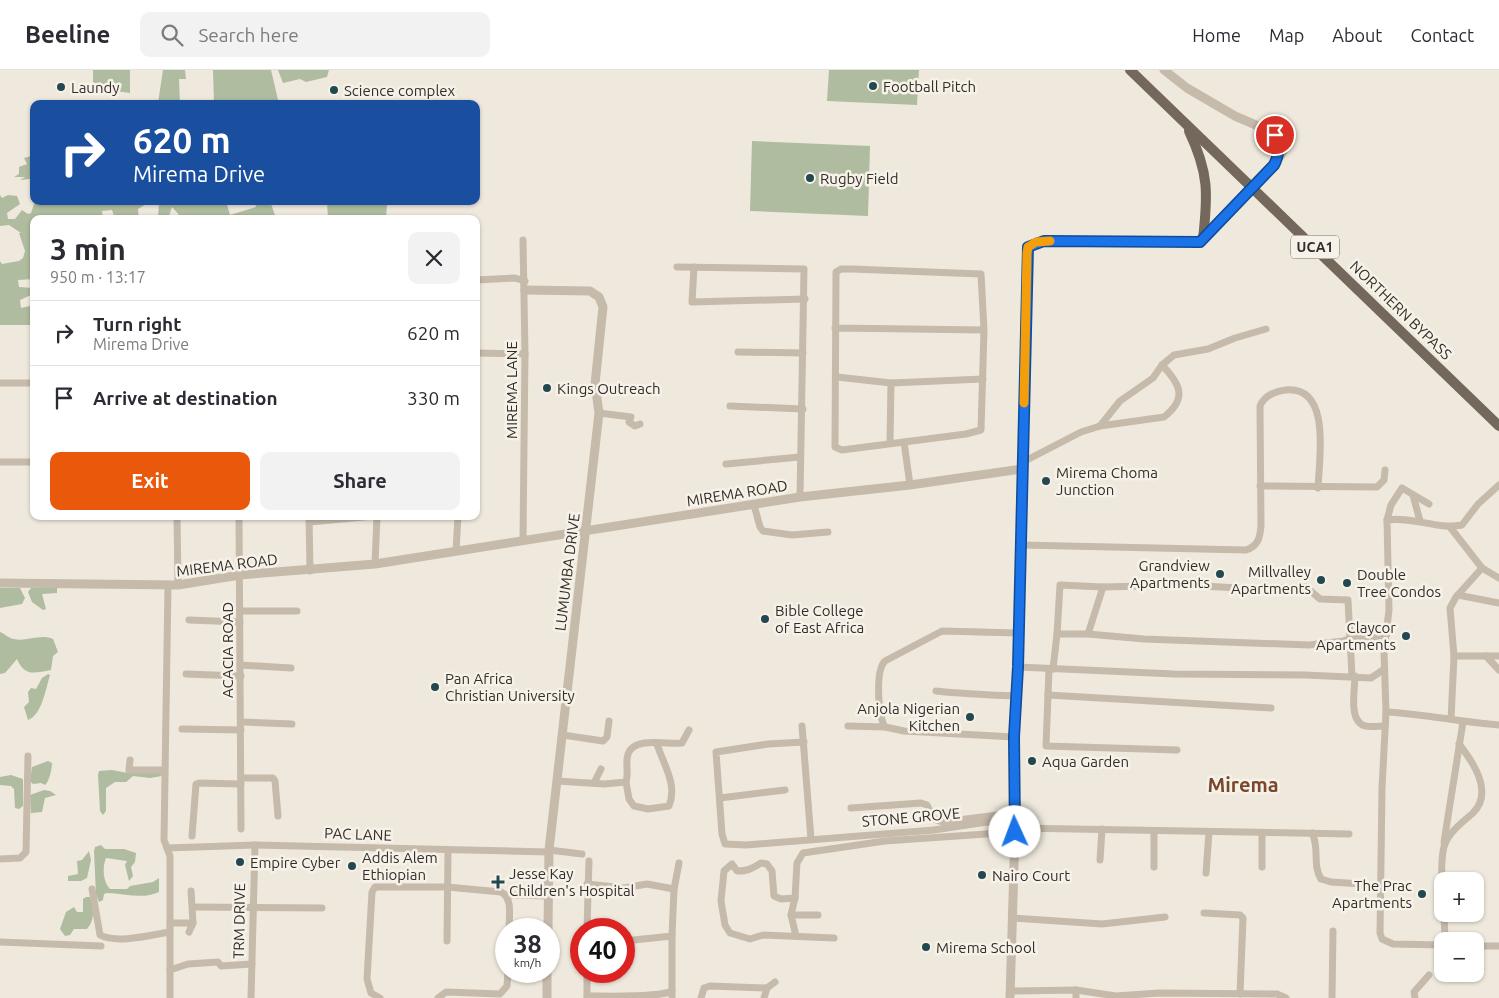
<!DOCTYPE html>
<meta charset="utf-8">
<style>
:root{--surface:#fff;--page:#f2f2f3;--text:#2b2b33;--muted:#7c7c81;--line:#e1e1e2;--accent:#ea580c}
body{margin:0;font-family:Ubuntu,sans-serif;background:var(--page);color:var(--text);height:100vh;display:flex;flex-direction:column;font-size:19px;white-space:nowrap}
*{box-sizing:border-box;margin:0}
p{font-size:16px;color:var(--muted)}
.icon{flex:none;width:28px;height:28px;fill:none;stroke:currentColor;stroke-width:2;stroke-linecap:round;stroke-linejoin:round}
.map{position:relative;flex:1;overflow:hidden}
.panel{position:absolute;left:30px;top:145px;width:450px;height:305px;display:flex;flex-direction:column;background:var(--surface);border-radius:10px;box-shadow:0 1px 4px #0004}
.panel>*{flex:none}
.banner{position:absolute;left:30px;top:30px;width:450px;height:105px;border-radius:10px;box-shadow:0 1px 4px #0004;background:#1a4fa0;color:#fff;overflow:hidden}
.controls{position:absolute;left:1434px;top:802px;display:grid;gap:10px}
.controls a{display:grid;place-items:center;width:50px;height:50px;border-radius:10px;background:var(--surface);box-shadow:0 1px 4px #0004;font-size:25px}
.speed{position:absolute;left:495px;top:848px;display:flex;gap:10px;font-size:25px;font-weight:700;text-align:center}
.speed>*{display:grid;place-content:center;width:65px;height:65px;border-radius:50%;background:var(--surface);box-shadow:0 1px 4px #0004;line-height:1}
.speed small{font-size:12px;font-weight:400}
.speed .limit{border:8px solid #d22;background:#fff;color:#111}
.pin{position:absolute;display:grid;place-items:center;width:42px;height:42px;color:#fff;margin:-21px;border:2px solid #fff;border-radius:50%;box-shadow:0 1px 5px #0007}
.me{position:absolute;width:55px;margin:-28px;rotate:358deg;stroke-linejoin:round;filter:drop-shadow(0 0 4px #0008)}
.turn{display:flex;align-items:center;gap:18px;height:105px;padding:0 20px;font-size:22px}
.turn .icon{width:65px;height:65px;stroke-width:2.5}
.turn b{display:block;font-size:35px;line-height:42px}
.round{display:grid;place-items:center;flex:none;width:52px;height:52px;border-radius:10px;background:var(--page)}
.headline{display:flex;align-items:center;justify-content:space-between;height:85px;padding:0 20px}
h1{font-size:30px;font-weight:700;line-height:38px}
.cta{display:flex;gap:10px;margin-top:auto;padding:10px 20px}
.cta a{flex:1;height:58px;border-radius:10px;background:var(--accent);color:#fff;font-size:20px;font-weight:700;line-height:58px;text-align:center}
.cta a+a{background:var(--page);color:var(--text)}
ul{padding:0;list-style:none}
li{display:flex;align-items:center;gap:15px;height:65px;padding:0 20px;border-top:1px solid var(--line)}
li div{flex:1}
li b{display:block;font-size:19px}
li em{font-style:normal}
header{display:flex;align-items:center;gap:30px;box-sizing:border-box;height:70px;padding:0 25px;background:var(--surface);border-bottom:1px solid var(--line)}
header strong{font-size:24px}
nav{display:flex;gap:28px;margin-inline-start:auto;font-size:18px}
.search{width:350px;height:45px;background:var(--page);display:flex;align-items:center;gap:12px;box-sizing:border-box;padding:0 18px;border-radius:10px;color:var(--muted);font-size:19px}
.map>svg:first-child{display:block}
</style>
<header>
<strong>Beeline</strong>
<div class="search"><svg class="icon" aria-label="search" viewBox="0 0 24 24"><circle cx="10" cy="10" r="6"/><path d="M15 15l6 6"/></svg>Search here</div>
<nav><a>Home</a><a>Map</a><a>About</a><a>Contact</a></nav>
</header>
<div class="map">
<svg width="1499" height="928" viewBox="0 0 1499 928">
<rect width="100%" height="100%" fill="#efe9dd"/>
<g fill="#afbc9f">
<path d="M 93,0 L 130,0 L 130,23 L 93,18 Z"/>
<path d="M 163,0 L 185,0 L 186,9 L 179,9 L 180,34 L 158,33 Z"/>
<path d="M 213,0 L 271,0 L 279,34 L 214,34 Z"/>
<path d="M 278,0 L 329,0 L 327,7 L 306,12 L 300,9 L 283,13 Z"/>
<path d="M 829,0 L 919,0 L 917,35 L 827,31 Z"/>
<path d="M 752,71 L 870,76 L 868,146 L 750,141 Z"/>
<path d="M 34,85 L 34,114 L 30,109 L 20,110 L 25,107 L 14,107 L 19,104 L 19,97 L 27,94 L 24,88 Z"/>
<path d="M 0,125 L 2,128 L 8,125 L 17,126 L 20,134 L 7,143 L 8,149 L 15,149 L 22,140 L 28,144 L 31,143 L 35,131 L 151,131 L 138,139 L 139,149 L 115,149 L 112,140 L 102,141 L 103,149 L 34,149 L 34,209 L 18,210 L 19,217 L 34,218 L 31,225 L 20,230 L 21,238 L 34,235 L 34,255 L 0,255 L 0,191 L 2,194 L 19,191 L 23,188 L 25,181 L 19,163 L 21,163 L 9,155 L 0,156 Z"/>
<path d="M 159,131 L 226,131 L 230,145 L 256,137 L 255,131 L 270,131 L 276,148 L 181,147 L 172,137 L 168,149 L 158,149 Z"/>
<path d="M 327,131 L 385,131 L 387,134 L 386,149 L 328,149 Z"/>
<path d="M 57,517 L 57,523 L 42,524 L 46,539 L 43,540 L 32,532 L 28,522 L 31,518 Z"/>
<path d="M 0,518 L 20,518 L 25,528 L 22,534 L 0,538 Z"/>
<path d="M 0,562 C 5,564 8,568 14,569 C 27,572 40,563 53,569 L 58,582 L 53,586 L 51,600 C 34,603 25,607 17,589 L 5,603 L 0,604 Z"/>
<path d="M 48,604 L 50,605 C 46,618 42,645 28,650 L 24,637 L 29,632 L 28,622 L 31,618 L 36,619 L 42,608 Z"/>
<path d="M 48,691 L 52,693 C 52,699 49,712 45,715 L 41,713 L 33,714 L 30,711 L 32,697 Z"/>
<path d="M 112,700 L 128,703 L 161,702 L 162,706 L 150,708 L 133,706 L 126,712 L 115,712 L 106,718 L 106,741 L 103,745 L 100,741 L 98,705 L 99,701 Z"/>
<path d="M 11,705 L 23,709 L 23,736 L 19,739 L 15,738 L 14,719 L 11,716 L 0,715 L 0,707 Z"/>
<path d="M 44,720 L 50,721 L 56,725 L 45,728 L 42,742 L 31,743 L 30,725 Z"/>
<path d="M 101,775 L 105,779 L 124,779 L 136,783 L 135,792 L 131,797 L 133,806 L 129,811 L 125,795 L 127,791 L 106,788 C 102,797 103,812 110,819 L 127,819 L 130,816 L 153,812 L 159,808 L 159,822 C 142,830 124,823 107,823 L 104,824 L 103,830 L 99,832 L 96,825 L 94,781 L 95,777 Z"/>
<path d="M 89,781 L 91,790 L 87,808 L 81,811 L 68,811 L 68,806 L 78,804 L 77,791 L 82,790 Z"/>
<path d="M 86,827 L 90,827 C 94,839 95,850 87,859 L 74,859 L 70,865 L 65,866 L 60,859 L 66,842 L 74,837 L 77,842 L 83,842 L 83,829 Z"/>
</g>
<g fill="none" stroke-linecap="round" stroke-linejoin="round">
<g stroke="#c6baab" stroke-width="7">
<path d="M 677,197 L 804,199 L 800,427"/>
<path d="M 694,197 L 692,232 L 805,229"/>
<path d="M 476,210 L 515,208 L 525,211"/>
<path d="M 835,258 L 984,260 L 981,204 L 852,199 L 841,199 L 836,202 L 835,377 L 842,380 L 966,364 L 981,360 L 984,260"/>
<path d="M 738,282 L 803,283"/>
<path d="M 476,283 L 525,284"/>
<path d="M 837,307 L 891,313 L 983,309"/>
<path d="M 0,313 L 34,313"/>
<path d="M 730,336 L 803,339"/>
<path d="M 599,343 L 631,347 L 629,352 L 635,356 L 640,354"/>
<path d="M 1100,356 L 1164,347 C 1188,328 1180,314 1162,295"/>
<path d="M 890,372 L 891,313"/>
<path d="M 904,372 L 910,415"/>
<path d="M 0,392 L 33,392"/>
<path d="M 1023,392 L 1081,362 L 1100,356 L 1120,331 L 1153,308 L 1162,295 L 1174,285 L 1208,279 L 1235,268 L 1266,259"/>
<path d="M 726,394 L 800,387"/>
<path d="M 1260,416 L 1377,417 L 1384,410 L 1385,400"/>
<path d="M 1413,425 L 1420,451"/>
<path d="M 754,435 L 760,457 L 763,461 L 792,465 L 828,462"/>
<path d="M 177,446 L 178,515"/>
<path d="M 239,446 L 241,759"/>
<path d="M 309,446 L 310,501"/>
<path d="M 1387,450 L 1391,435 L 1402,418 L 1429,434"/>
<path d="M 310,452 L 374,446"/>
<path d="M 1450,457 L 1482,498 L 1499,508"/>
<path d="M 523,470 L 525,284 L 523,170"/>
<path d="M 1021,475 L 1246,480 C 1258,476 1260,468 1261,456 L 1260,336 C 1264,326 1275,321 1286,320 C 1332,316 1319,390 1318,418"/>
<path d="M 456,481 L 458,446"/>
<path d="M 375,494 L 377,446"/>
<path d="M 168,516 L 164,770 L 170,786 L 170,928"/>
<path d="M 1458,525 L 1499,533"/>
<path d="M 240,541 L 297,541"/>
<path d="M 189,550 L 240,552"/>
<path d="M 1057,564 L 1060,515 L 1103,517 L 1185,515 L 1256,519 L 1306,517 L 1320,529 L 1348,530 L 1352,606"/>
<path d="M 1088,564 L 1103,517"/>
<path d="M 1454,586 L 1450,538 L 1456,527 L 1482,498"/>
<path d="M 1486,586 L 1499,600"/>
<path d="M 240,595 L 291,598"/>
<path d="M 1018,597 L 1174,604 L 1305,605 L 1371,608 L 1383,600"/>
<path d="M 1049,599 L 1046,676 L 1177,680"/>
<path d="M 1053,599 L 1057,564 L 1088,564 L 1144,569 L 1309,575 L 1343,571 L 1357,566 L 1375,567 L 1387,564"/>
<path d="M 186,604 L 241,606"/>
<path d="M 1355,606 C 1355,619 1348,651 1365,656 C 1371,657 1379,656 1385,656"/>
<path d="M 936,621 C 962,624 989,625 1016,626"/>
<path d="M 1048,625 L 1271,638"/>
<path d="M 1386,642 C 1424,644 1461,652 1499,655"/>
<path d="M 1451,649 L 1454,586 L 1499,586"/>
<path d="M 241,652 L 292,654"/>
<path d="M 802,656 L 811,769"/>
<path d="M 848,656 L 885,657"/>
<path d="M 182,659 L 241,660"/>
<path d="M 563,665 L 603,671 L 607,667 L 609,651"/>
<path d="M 1014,667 L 904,661 L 885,657 C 878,645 875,601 885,591 L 942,561 L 1019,563"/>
<path d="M 804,672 L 768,674 L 716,682 L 722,764 L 725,774 L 746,775 L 934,760 L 987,752 L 1014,752"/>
<path d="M 130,690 L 129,700 L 164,700"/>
<path d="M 241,708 L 273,708 L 275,711 L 278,746"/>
<path d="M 557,711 L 604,714 L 626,712 C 629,703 625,693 628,684 C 634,666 668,675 682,673 L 689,660"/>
<path d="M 626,712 L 629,729 L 634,736 L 648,739 L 669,736 C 678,714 663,694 657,674"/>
<path d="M 594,713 L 601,699"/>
<path d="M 720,728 L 785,720"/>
<path d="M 851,738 L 921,733 L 927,735 L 934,749 L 942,752 L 1014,743"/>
<path d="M 1015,758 L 1349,764"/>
<path d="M 1312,763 C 1320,778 1312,795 1321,809 L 1331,812 L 1362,814"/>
<path d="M 192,766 L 196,714 L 199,713 L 241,714"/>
<path d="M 1444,772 L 1463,652"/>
<path d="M 167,778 L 255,775 L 549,782"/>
<path d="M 549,780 L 582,784"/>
<path d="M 0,789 L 20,788 L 26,782 L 28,686"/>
<path d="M 1100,790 L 1102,759"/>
<path d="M 1154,797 L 1154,761"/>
<path d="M 1262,797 L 1262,763"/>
<path d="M 1206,803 L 1209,762"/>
<path d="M 587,814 L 624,818 L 647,814 L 674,819"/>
<path d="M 92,819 L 100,865 C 117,874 151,865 170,862"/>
<path d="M 1442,824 C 1442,812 1440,785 1445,774 C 1450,761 1463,752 1473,743 C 1494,722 1473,692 1459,674"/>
<path d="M 506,825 L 549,826"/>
<path d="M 795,828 L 781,829 L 774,826 L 772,801 L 767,794 L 761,793 C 751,799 748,801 737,801 L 732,794 L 724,801 L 721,831 L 725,855 L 730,863 L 750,869 L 763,865 L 834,868"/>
<path d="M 193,837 L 322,838"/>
<path d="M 1204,843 L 1240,845 L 1243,848 L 1240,924"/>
<path d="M 1444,844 L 1445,871"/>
<path d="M 791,845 L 818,845"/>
<path d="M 1012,848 L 1102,854 L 1165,847"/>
<path d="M 170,853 L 193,853"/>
<path d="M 587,859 L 589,791"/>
<path d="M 189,862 L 193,853 L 191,821"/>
<path d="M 796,866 L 791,845 L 795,828 L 797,793 L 803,783 L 885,771 L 1015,762"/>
<path d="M 447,871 L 448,781"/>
<path d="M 624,871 L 672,866 L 674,819 L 679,793"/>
<path d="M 0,872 L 101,876"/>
<path d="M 1442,875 L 1393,874 L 1382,869 L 1380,863 L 1382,718 L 1386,642 L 1384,581 L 1389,540 L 1387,450 C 1412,446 1437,460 1462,455 L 1478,434 L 1499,415"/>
<path d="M 1475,876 L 1499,876"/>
<path d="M 170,900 L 188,894 L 218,892 L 221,896 L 252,894"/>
<path d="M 1010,921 L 1076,920 L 1116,926 L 1159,923 L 1277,924 L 1286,928"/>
<path d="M 587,926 C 607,926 658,928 672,921"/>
<path d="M 251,928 L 255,775"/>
<path d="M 380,928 L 371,923 L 367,909 L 372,822 L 375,817 L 447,817 L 501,822 C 513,828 509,846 509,859"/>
<path d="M 438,928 L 446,922 L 500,924 L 507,916 L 508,901"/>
<path d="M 587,928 L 587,901"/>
<path d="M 672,928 L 672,866"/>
<path d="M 701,928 L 704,918 L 710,916 L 767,918"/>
<path d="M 764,928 L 767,918 L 775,912"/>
<path d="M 1076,928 L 1076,920"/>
<path d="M 1332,928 L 1333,861"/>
<path d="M 1415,928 L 1414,922 L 1429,905"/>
</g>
<g stroke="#c6baab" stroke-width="9">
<path d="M 1164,0 L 1187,18 L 1235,46 L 1272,62 L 1278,72 L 1277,90"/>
<path d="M 1267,53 C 1287,62 1291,75 1276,91"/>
<path d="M 525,220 L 590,221 L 599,227 L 603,237 L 595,314 L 599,343 L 549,780 L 548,859"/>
<path d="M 0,513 L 178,515 L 240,505 L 375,494 L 800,427 L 910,415 L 1022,399"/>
<path d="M 547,928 L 547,901"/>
<path d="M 1010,928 L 1015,762 L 1014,667 L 1018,597 L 1028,177 L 1043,171 L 1196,172 L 1203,169 L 1234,136"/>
</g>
<g stroke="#74675c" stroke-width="10">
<path d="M 1130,0 L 1499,356"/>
<path d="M 1189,61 C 1209,103 1208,124 1203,169"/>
</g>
<path stroke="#c6baab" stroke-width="9" d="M 1234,136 L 1270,99"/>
</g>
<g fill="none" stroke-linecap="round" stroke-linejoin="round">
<defs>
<path id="route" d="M 1015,762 L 1014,667 L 1018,597 L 1028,177 L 1044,171 L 1200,172 L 1274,95 C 1279,86 1280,73 1275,65"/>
</defs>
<use href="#route" stroke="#114b97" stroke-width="12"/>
<use href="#route" stroke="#1a73e8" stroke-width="9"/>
<path stroke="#f59e0b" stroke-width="9" d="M 1024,333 L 1027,183 L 1028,177 L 1036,172 L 1050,171"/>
</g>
<g fill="#244850" stroke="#f7f2e9" stroke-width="2">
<circle cx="873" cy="16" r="5"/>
<circle cx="61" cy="17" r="5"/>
<circle cx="334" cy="20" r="5"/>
<circle cx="810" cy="108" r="5"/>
<circle cx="547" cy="318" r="5"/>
<circle cx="1046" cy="411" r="5"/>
<circle cx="1220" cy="504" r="5"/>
<circle cx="1321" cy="510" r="5"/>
<circle cx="1347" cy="513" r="5"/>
<circle cx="765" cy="549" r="5"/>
<circle cx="1406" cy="566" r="5"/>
<circle cx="435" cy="617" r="5"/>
<circle cx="970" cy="647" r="5"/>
<circle cx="1032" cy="691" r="5"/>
<circle cx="240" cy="792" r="5"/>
<circle cx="352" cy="796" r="5"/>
<circle cx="982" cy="805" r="5"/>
<path d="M495.5 804.5h5v5h5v5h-5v5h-5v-5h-5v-5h5z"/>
<circle cx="1422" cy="824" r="5"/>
<circle cx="926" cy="877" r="5"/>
</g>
<g text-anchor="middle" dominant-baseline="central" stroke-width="5" stroke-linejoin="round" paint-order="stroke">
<rect fill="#f7f2e9" stroke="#6e6963" stroke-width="1" x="1291" y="165.5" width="48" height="23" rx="4"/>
<g font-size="14" font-weight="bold" fill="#342e29">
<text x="1315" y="177">UCA1</text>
</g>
<g font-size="15" fill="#342e29" stroke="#f7f2e9" text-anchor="start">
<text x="883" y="16">Football Pitch</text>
<text x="71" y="17">Laundy</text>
<text x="344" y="20">Science complex</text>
<text x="820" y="108">Rugby Field</text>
<text x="557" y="318">Kings Outreach</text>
<text x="1056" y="402">Mirema Choma<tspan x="1056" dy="17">Junction</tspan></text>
<text x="1210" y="495" text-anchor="end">Grandview<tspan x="1210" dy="17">Apartments</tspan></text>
<text x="1311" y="501" text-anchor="end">Millvalley<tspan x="1311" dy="17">Apartments</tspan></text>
<text x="1357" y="504">Double<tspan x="1357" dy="17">Tree Condos</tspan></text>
<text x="775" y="540">Bible College<tspan x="775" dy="17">of East Africa</tspan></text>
<text x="1396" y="557" text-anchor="end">Claycor<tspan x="1396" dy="17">Apartments</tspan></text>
<text x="445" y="608">Pan Africa<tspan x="445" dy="17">Christian University</tspan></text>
<text x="960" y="638" text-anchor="end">Anjola Nigerian<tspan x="960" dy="17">Kitchen</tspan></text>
<text x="1042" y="691">Aqua Garden</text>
<text x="362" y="787">Addis Alem<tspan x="362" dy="17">Ethiopian</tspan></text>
<text x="250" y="792">Empire Cyber</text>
<text x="509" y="803">Jesse Kay<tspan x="509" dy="17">Children's Hospital</tspan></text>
<text x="992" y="805">Nairo Court</text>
<text x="1412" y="815" text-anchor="end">The Prac<tspan x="1412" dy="17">Apartments</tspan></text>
<text x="936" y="877">Mirema School</text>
</g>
<g font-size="15" fill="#342e29" stroke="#f7f2e9">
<text transform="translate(1401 240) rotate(44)">NORTHERN BYPASS</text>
<text transform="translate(511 320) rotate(-90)">MIREMA LANE</text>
<text transform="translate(737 423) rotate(-9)">MIREMA ROAD</text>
<text transform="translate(227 495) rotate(-7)">MIREMA ROAD</text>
<text transform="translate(567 502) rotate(-83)">LUMUMBA DRIVE</text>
<text transform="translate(227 580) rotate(-90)">ACACIA ROAD</text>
<text transform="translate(911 747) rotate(-5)">STONE GROVE</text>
<text transform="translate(358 764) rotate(2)">PAC LANE</text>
<text transform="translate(239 851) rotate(-89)">TRM DRIVE</text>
</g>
<g font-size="20" font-weight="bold" fill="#79482c" stroke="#f7f2e9">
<text x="1243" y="714">Mirema</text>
</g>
</g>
</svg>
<div class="controls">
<a>+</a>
<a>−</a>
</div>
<div class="speed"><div>38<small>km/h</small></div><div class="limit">40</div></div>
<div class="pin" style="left:1275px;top:65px;background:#d93025"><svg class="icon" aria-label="arrive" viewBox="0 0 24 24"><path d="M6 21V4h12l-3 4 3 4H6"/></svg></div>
<svg class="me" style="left:1015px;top:762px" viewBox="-20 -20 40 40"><circle r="19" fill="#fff"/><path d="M0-13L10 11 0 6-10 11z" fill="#1a73e8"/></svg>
<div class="banner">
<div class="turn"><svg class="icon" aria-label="right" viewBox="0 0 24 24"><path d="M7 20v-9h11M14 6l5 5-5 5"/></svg><div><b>620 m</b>Mirema Drive</div></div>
</div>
<section class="panel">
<div class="headline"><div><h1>3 min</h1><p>950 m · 13:17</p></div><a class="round"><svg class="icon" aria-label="close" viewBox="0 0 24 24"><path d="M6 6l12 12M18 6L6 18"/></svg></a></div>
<ul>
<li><svg class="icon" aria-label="right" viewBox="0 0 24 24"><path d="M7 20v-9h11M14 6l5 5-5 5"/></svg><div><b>Turn right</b><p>Mirema Drive</p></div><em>620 m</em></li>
<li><svg class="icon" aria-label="arrive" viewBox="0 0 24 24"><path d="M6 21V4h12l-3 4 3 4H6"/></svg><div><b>Arrive at destination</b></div><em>330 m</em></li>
</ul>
<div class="cta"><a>Exit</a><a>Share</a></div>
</section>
</div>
